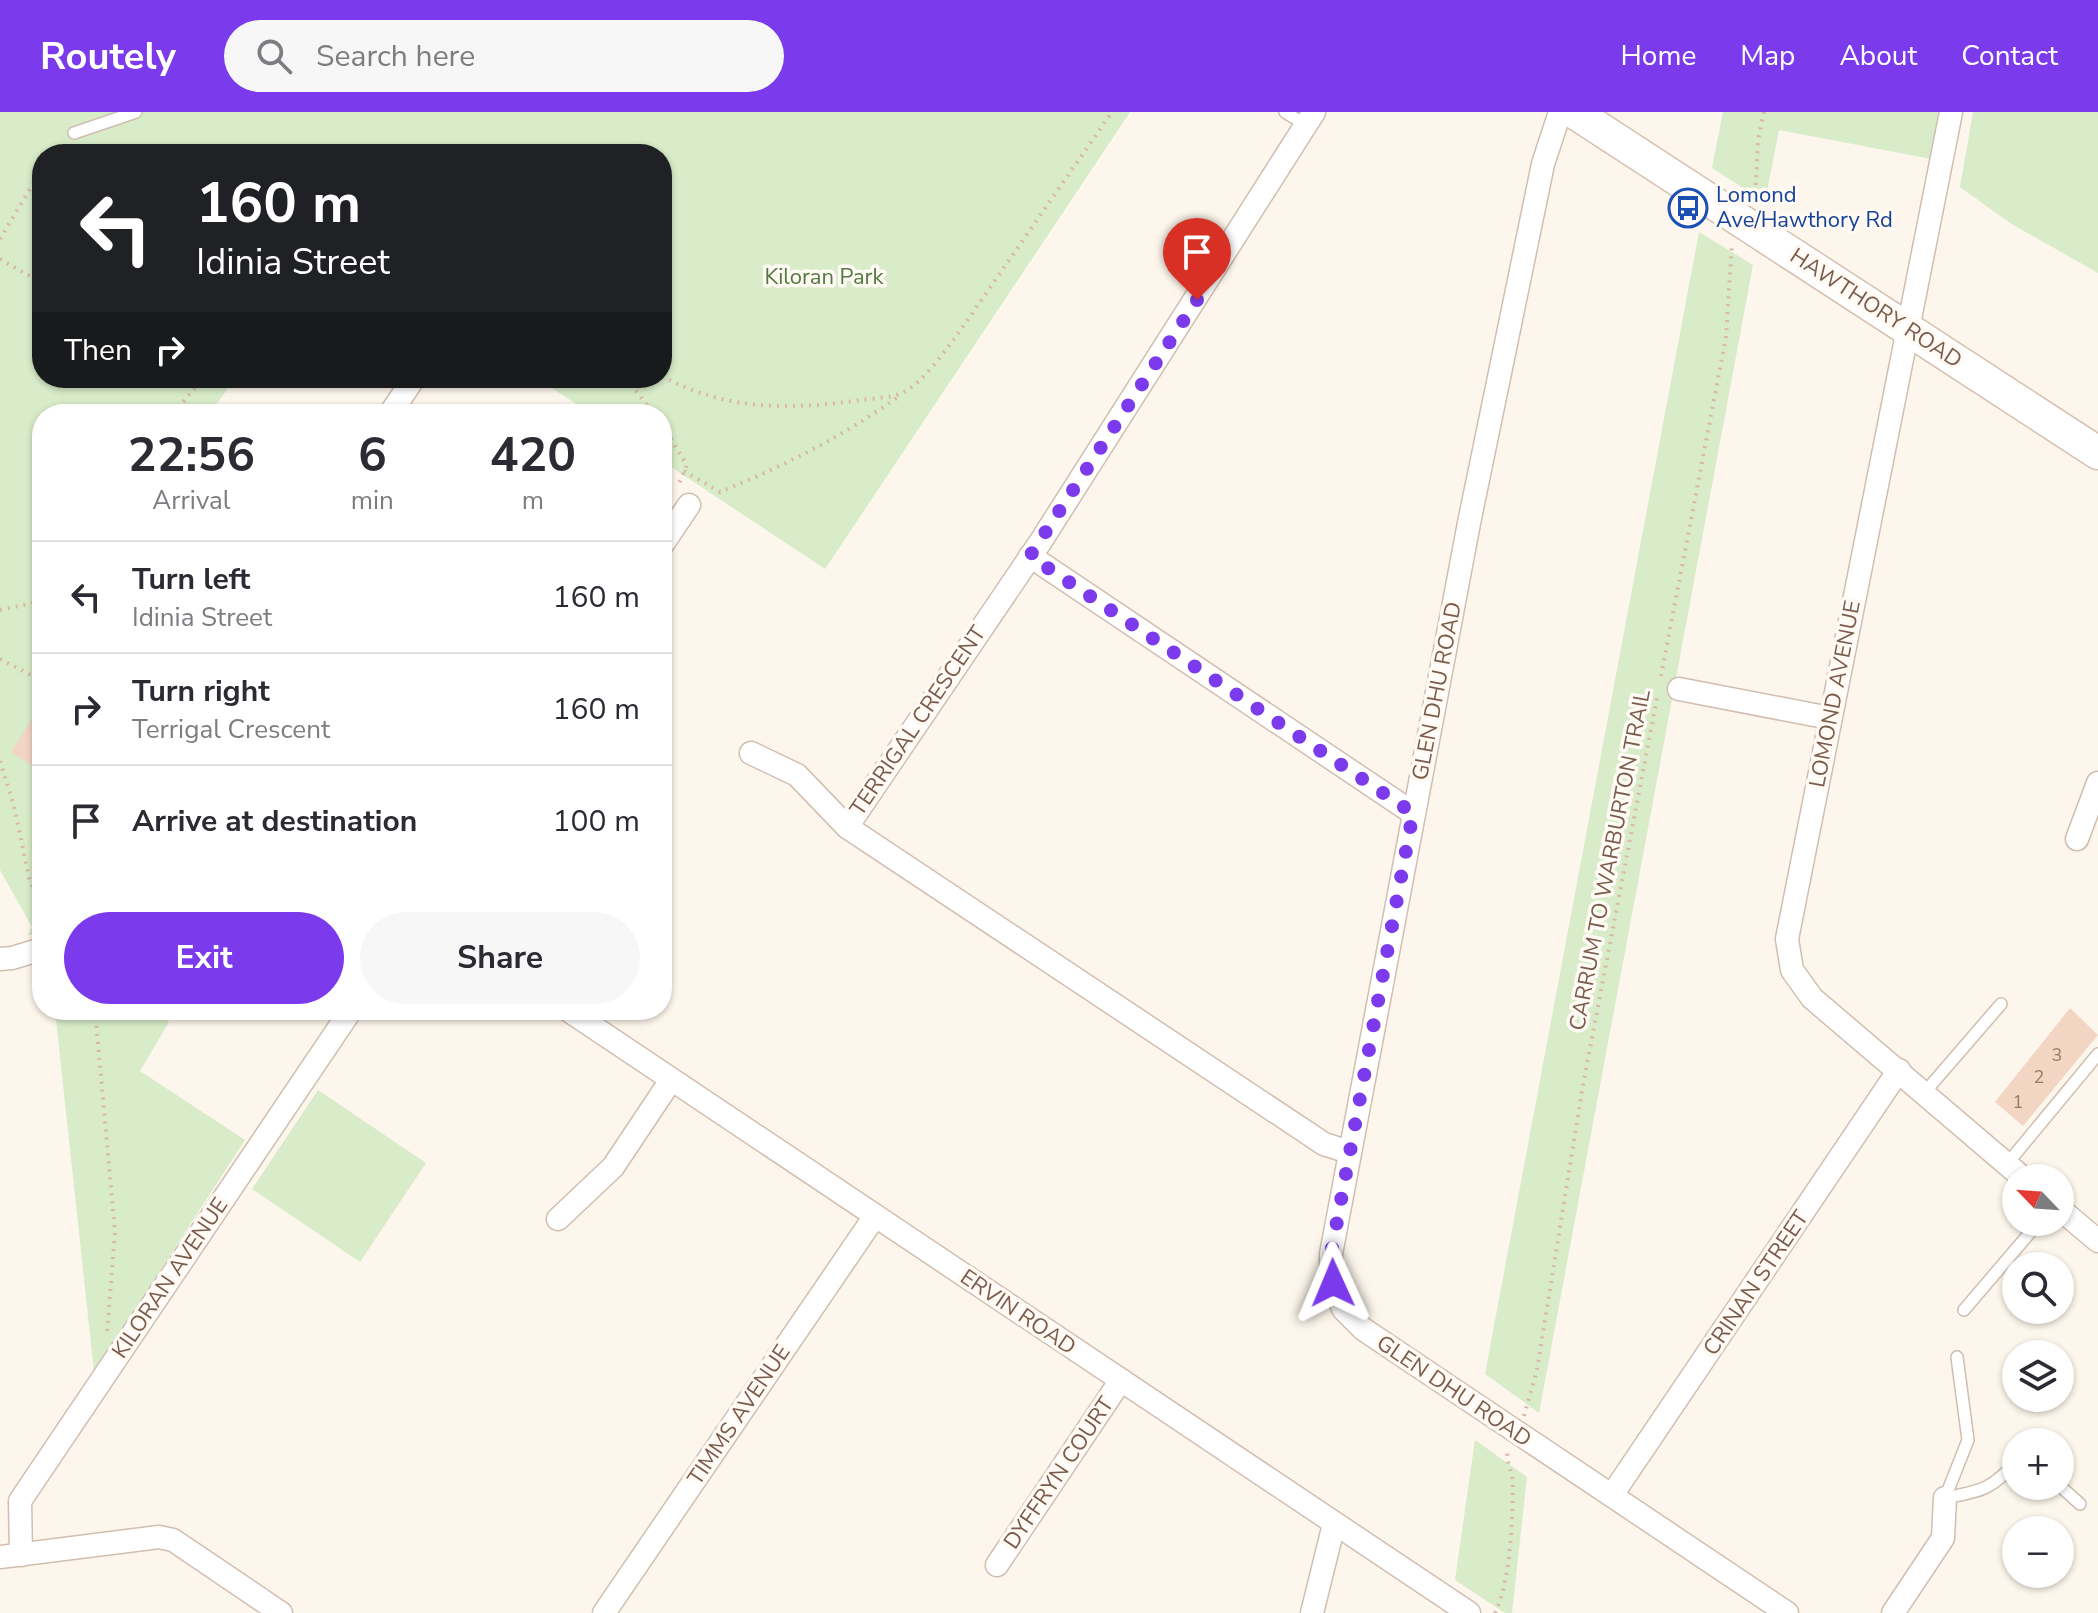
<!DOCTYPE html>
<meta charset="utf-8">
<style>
:root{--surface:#fff;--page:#f7f7f7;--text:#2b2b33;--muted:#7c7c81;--line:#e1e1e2;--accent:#7c3aed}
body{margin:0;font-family:"Nunito Sans",sans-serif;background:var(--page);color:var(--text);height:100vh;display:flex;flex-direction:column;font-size:30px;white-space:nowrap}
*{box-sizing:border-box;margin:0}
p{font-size:26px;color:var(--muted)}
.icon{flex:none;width:44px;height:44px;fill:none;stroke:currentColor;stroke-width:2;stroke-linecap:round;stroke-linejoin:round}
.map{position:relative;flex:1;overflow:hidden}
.sheet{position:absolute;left:32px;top:292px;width:640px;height:616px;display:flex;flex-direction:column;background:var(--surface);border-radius:32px;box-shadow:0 2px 6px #0004}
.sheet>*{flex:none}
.top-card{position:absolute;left:32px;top:32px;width:640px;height:244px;border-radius:32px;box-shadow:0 2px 6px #0004;background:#202124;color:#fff;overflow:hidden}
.needle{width:52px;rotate:295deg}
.fabs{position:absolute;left:2002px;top:1052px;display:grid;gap:16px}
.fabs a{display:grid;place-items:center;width:72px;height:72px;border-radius:50%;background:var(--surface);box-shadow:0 2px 6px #0004;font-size:40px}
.pin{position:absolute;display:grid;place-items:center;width:68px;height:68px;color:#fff;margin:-82px -34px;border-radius:50% 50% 50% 0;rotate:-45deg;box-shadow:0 0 8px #0007}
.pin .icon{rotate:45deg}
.me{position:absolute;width:88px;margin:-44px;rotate:359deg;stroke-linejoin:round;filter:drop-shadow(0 0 6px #0008)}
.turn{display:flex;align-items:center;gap:28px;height:168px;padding:0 32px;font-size:36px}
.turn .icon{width:104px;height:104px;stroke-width:2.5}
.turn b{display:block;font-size:56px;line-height:68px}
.then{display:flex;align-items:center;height:76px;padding:0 32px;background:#0003;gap:16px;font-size:30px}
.eta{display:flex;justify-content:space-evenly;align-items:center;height:136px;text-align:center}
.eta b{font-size:48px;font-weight:700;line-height:56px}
.action{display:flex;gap:16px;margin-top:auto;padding:16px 32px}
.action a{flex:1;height:92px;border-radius:48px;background:var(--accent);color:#fff;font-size:32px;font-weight:700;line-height:92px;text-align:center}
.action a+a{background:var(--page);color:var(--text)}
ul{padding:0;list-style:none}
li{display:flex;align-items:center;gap:24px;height:112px;padding:0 32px;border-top:2px solid var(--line)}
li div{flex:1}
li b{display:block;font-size:30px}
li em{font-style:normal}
header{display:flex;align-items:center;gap:48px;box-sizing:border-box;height:112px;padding:0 40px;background:var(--accent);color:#fff}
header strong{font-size:38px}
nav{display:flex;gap:44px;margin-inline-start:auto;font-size:28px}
.search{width:560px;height:72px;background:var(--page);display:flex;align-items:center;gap:20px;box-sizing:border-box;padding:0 28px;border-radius:44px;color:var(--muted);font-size:30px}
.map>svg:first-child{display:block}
</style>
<header>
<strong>Routely</strong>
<div class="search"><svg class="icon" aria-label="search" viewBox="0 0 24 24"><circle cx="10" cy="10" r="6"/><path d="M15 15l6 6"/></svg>Search here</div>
<nav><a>Home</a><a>Map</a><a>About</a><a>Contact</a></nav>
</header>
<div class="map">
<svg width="2098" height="1501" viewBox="0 0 2098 1501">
<rect width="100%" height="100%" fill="#fdf6ec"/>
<g fill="#d8ecc9">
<path d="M 0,0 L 1130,0 L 825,457 L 662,349 L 662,302 L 591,302 L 537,266 L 662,266 L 662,42 L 42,42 L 42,266 L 235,266 L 210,302 L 42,302 L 42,549 L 32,564 L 42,571 L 42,814 L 35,823 L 28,823 L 32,815 L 0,758 Z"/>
<path d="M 1723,0 L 1938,0 L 1931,47 L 1779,18 L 1765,90 L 1712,56 Z"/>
<path d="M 1973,0 L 2098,0 L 2098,161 L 2010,111 L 1960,75 Z"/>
<path d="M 1699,120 L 1753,153 L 1539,1301 L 1485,1262 Z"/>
<path d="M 55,898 L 151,898 L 169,910 L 140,959 L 245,1028 L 94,1260 Z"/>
<path d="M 318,978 L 426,1051 L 360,1150 L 252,1077 Z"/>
<path d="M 1475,1328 L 1527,1365 L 1512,1501 L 1505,1501 L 1455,1468 Z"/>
</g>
<g fill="#f3d5c3">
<path d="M 42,592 L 42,641 L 33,654 L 11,640 Z"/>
<path d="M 2070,896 L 2098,923 L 2023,1014 L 1995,990 Z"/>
</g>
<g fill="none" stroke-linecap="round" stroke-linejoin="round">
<defs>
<g id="service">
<path d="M 1285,0 L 1306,13"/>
<path d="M 74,21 L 136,0"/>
<path d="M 1925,980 L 2001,892"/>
<path d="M 2007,1052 L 2098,942"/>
<path d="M 1964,1198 L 2039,1110"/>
<path d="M 2060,1374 L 2080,1392"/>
<path d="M 1945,1386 L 1968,1328 L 1957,1245"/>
<path d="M 1945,1386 C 1981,1379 1991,1378 2016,1350"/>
</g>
<g id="minor">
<path d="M 1314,0 L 1041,429 L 847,715 L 1324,1032 L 1349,1040"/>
<path d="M 1560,0 L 1543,52 L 1469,411 L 1331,1142 L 1331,1157 L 1337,1183 L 1344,1198 L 1363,1217 L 1787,1501"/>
<path d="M 1951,0 L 1787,827 L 1792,858 L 1812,886 L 2023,1066"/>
<path d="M 390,302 L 414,266"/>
<path d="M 662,433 L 689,393"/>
<path d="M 1030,444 L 1413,701"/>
<path d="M 1679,577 L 1830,606"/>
<path d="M 751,641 L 797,663 L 847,715"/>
<path d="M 2077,727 L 2098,671"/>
<path d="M 0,847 L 12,846 L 42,837"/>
<path d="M 568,898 L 1469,1501"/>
<path d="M 2060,1097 L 2098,1129"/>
<path d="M 558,1107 L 613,1055 L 671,968"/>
<path d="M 1612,1383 L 1899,958"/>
<path d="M 21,1443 L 20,1389 L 351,898"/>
<path d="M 0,1445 L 159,1425 L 173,1428 L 281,1501"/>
<path d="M 997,1453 L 1121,1268"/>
<path d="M 604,1501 L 875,1104"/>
<path d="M 1312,1501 L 1334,1412"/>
<path d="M 1893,1501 L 1943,1426 L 1945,1386"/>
</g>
<path id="secondary" d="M 1574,0 L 2098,341"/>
</defs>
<use href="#service" stroke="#d1beb0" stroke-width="14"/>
<use href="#minor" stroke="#d1beb0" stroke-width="25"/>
<use href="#secondary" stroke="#d6c0b0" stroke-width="35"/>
<g stroke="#d9b8a5" stroke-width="4" stroke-dasharray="2 6" stroke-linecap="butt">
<path d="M 1755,89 L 1758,28 L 1764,0"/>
<path d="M 0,127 L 39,62"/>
<path d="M 0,147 L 42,171"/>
<path d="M 662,264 C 725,299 791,298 861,288 C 874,286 894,286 904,280 C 925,268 940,245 955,226 L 1112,0"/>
<path d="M 626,266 L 654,302"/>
<path d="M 173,302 L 203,266"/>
<path d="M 662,313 L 687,353 L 679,371"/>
<path d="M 684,359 L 720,380 C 786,353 842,325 901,283"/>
<path d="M 0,498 L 42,489"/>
<path d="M 0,547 L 42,569"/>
<path d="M 1661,564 L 1726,225 L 1732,132"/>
<path d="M 0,649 L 14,694 L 29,766 L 42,797"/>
<path d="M 95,898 L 115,1120 L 107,1221"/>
<path d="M 1524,1304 L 1537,1258 L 1583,973 L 1658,581"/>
<path d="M 1495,1501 C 1511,1468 1512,1410 1513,1373 C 1513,1359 1505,1351 1508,1337"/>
</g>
<use href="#service" stroke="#fff" stroke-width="11"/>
<use href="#minor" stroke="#fff" stroke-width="22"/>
<use href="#secondary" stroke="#fff" stroke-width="32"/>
</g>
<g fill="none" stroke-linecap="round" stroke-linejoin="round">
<path stroke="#7c3aed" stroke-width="14" stroke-dasharray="0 25.2" d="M 1197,188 L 1030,444 L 1413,701 L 1331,1142 L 1333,1171"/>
</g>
<defs>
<symbol id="bus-ring" viewBox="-11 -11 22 22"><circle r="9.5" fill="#fffaf3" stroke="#1a4fb4" stroke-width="1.5"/><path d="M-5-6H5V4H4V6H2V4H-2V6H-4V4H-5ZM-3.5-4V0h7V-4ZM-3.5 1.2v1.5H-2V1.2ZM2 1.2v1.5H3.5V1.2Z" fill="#1a4fb4"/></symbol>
</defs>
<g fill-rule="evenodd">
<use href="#bus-ring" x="1666" y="74" width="44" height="44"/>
</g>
<g text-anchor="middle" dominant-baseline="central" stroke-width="7" stroke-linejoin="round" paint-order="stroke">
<g font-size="18" fill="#987a6a">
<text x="2057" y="943">3</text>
<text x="2039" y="965">2</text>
<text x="2018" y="990">1</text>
</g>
<g font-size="22" fill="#164399" stroke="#fffaf3" text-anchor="start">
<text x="1716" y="83">Lomond<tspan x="1716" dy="25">Ave/Hawthory Rd</tspan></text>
</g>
<g font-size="22" fill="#537a41" stroke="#fffaf3">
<text x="824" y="165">Kiloran Park</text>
</g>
<g font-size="22" fill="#7a5c4d" stroke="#fffaf3">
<text transform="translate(1876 196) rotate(33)">HAWTHORY ROAD</text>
<text transform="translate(1437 579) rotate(-79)">GLEN DHU ROAD</text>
<text transform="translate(1835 582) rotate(-79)">LOMOND AVENUE</text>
<text transform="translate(918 609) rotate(-56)">TERRIGAL CRESCENT</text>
<text transform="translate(1610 748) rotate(-79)">CARRUM TO WARBURTON TRAIL</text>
<text transform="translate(170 1166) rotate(-56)">KILORAN AVENUE</text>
<text transform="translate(1756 1171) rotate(-56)">CRINAN STREET</text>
<text transform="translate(1018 1200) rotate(34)">ERVIN ROAD</text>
<text transform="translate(1454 1279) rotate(34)">GLEN DHU ROAD</text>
<text transform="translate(739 1303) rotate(-56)">TIMMS AVENUE</text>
<text transform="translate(1059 1361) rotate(-56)">DYFFRYN COURT</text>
</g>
</g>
</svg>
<div class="fabs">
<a><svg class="needle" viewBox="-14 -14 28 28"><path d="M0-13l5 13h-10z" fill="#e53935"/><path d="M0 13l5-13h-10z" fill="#7c7c81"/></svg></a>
<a><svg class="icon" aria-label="search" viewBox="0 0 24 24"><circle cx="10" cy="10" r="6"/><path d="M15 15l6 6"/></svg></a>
<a><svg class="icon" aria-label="layers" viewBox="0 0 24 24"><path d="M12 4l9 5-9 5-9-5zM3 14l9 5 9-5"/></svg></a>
<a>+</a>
<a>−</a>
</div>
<div class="pin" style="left:1197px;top:188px;background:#d93025"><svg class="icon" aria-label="arrive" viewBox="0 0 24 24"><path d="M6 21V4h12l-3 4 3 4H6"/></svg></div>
<svg class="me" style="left:1333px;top:1171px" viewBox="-20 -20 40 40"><path d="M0-17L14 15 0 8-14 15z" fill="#7c3aed" stroke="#fff" stroke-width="4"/></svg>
<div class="top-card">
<div class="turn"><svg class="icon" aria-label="left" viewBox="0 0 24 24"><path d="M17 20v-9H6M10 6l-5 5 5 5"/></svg><div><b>160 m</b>Idinia Street</div></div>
<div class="then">Then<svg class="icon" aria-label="right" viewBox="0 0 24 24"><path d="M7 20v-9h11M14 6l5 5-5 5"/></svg></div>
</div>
<section class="sheet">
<div class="eta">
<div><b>22:56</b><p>Arrival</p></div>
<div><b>6</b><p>min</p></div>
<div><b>420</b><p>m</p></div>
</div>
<ul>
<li><svg class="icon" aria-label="left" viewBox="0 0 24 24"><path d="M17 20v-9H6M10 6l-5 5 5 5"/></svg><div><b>Turn left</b><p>Idinia Street</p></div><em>160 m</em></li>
<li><svg class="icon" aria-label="right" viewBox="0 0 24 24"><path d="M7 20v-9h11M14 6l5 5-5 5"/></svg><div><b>Turn right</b><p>Terrigal Crescent</p></div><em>160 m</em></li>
<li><svg class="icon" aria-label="arrive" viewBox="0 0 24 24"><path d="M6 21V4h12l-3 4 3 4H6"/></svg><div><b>Arrive at destination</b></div><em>100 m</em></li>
</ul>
<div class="action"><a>Exit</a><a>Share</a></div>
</section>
</div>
